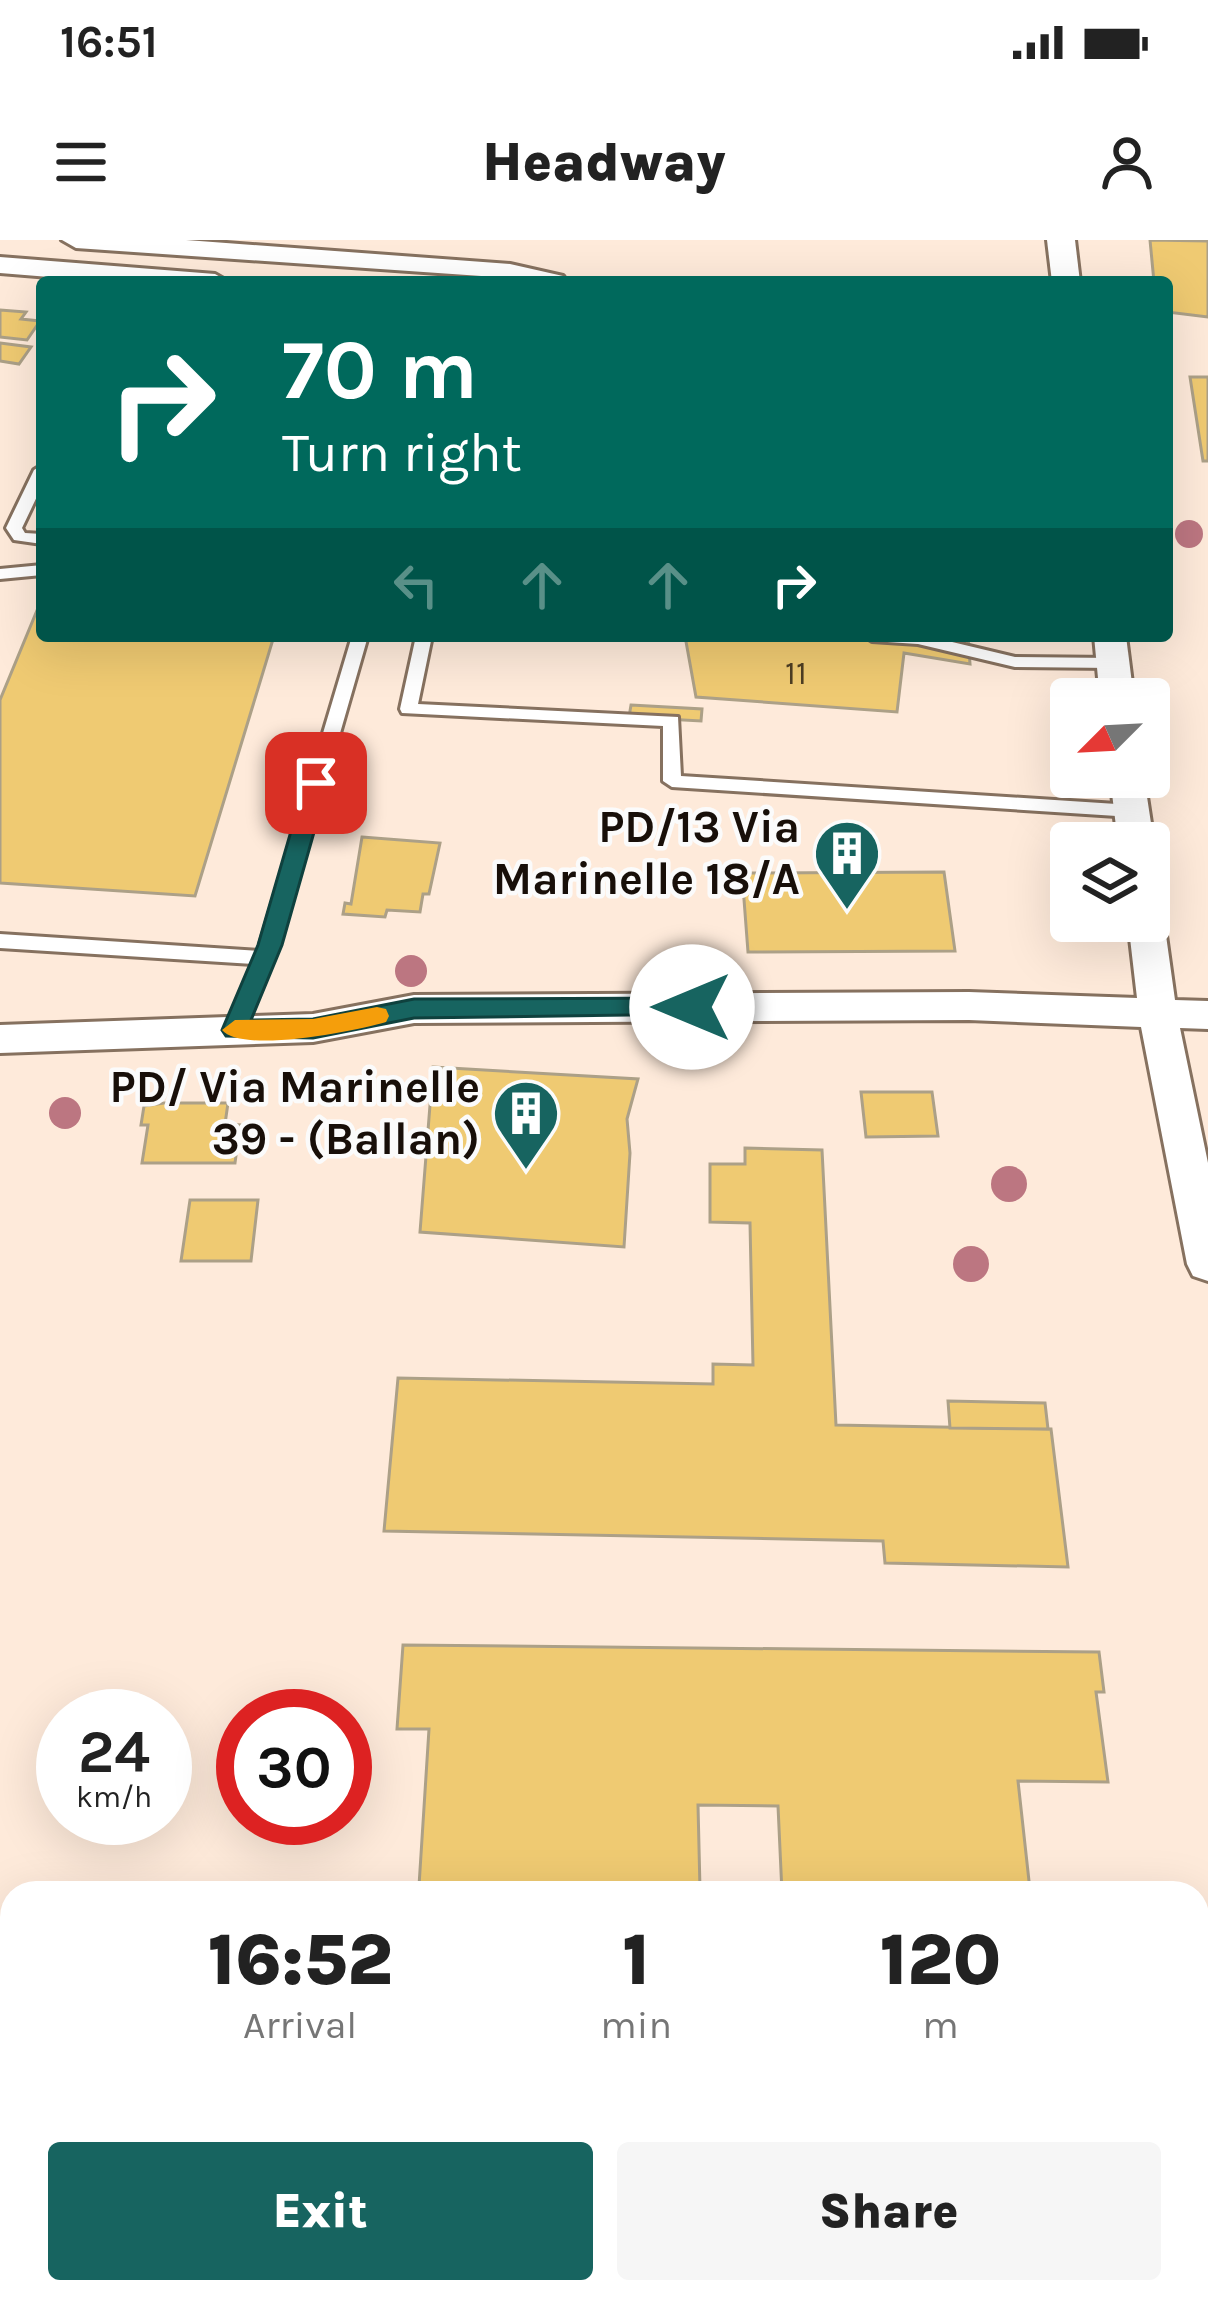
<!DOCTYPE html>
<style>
:root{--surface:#fff;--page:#f6f6f6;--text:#222;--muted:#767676;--accent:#176460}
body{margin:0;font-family:Karla,sans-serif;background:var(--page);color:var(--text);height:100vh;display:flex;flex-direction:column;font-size:45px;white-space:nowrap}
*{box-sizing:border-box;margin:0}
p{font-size:39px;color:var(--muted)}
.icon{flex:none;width:66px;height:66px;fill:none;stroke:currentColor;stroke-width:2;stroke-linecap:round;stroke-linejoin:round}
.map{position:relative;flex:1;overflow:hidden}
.drawer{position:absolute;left:0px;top:1641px;width:1209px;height:423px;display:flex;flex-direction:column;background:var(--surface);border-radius:36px 36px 0 0;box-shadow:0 12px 48px #0002}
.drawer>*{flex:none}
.guide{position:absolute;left:36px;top:36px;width:1137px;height:366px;border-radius:12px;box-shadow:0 12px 48px #0002;background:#00695c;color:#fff;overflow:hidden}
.needle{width:78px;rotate:246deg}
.controls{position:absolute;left:1050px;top:438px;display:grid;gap:24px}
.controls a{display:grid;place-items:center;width:120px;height:120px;border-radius:12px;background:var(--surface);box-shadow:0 12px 48px #0002;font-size:60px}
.speed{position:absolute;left:36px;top:1449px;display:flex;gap:24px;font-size:60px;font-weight:700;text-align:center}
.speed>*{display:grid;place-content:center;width:156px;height:156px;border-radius:50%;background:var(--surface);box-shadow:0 12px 48px #0002;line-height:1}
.speed small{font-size:30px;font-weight:400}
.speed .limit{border:18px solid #d22;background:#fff;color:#111}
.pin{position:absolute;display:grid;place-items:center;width:102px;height:102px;color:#fff;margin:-51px;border-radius:24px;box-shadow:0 6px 18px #0006}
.me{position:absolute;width:132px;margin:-66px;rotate:270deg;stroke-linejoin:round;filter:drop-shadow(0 0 9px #0008)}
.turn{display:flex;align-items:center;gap:42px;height:252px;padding:0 48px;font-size:54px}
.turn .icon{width:156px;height:156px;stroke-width:2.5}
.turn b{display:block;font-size:84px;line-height:102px}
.lanes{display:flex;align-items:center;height:114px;padding:0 48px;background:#0003;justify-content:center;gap:60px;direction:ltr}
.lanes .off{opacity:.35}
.eta{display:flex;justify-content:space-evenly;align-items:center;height:204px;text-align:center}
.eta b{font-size:72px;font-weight:800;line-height:84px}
.cta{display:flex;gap:24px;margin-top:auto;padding:24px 48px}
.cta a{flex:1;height:138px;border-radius:12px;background:var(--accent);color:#fff;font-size:48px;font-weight:800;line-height:138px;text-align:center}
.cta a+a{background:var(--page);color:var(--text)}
.status{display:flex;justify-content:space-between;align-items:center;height:84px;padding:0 60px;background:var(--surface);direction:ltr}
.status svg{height:33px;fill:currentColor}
header{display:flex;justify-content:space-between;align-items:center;height:156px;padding:0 48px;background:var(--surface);font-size:54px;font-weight:800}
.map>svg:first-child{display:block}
</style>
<div class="status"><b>16:51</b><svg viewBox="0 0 49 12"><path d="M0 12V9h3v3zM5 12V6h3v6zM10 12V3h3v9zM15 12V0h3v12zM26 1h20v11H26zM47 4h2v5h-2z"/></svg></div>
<header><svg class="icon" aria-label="menu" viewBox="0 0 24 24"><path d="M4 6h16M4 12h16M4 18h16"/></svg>Headway<svg class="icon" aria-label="person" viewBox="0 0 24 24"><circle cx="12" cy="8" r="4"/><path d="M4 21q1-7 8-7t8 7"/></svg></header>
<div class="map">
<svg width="1208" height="2062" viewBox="0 0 1208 2062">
<rect width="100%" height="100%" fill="#feeada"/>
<g fill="#efca72" stroke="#aca087" stroke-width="3">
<path d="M 1150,0 L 1208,1 L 1208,77 L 1167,72 L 1167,42 L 1154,42 Z"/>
<path d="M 0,70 L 26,72 L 21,79 L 40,81 L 27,100 L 0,97 Z"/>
<path d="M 0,103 L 31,107 L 19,124 L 0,121 Z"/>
<path d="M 1190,137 L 1208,137 L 1208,221 L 1203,221 Z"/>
<path d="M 38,368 L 42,368 L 42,396 L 274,396 L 195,656 L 0,643 L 0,460 Z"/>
<path d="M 685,396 L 968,396 L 970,424 L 904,413 L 897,472 L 696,457 Z"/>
<path d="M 631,465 L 702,469 L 701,481 L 629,477 Z"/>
<path d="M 362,597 L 440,603 L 429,654 L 423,654 L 420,672 L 387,670 L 385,677 L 343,674 L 345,663 L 351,664 Z"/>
<path d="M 944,632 L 955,711 L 748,712 L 742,633 Z"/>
<path d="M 433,827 L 638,839 L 627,879 L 630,913 L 624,1007 L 420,992 Z"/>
<path d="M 861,852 L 932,852 L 938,896 L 866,897 Z"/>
<path d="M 164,863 L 228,863 L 225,884 L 240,885 L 235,923 L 142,923 L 148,885 L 141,885 L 144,866 Z"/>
<path d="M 745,908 L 822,910 L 836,1185 L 1051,1189 L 1068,1327 L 885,1323 L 883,1301 L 384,1291 L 398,1138 L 713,1144 L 713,1124 L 753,1125 L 750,983 L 710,982 L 710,924 L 745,924 Z"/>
<path d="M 190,960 L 258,960 L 251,1021 L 181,1021 Z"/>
<path d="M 948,1161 L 1045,1163 L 1048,1189 L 950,1188 Z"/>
<path d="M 403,1405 L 1099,1412 L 1104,1452 L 1096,1452 L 1108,1542 L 1018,1541 L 1030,1650 L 782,1653 L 778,1566 L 698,1565 L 700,1649 L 419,1646 L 429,1489 L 397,1489 Z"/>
<path d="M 413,2052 L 1024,2052 L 1025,2062 L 413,2062 Z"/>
</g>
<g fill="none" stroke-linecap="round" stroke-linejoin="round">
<defs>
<g id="service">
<path d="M 42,225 L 42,246 L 22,288 L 25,293 L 42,294 L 42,304 L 14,300 L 6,288 L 34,230 Z"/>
<path d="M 42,325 L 42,335 L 0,339 L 0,329 Z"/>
<path d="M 352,396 L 368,396 L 279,705 L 242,795 L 235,797 L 225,790 L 253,724 L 0,708 L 0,694 L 258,711 Z"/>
<path d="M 416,396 L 432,396 L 418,464 L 678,477 L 681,536 L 1132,565 L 1141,571 L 1132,577 L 672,547 L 663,541 L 663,486 L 402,473 L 400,469 Z"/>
<path d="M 864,396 L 927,396 L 1015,417 L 1113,418 L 1121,423 L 1113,428 L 1015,427 L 918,404 L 872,401 Z"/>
</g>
<g id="minor">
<path d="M 62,0 L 186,0 L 510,24 L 563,36 L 567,42 L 76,8 Z"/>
<path d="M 1047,0 L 1075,0 L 1080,42 L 1052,42 Z"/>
<path d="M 0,17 L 215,34 L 229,42 L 111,42 L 0,33 Z"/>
<path d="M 1094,396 L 1126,396 L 1134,459 L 1100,459 Z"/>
<path d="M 1110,537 L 1144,537 L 1154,603 L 1149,611 L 1149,603 L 1118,603 Z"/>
<path d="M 1149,669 L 1159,672 L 1164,681 L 1175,760 L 1208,761 L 1208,789 L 1180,788 L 1208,923 L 1208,1041 L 1193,1036 L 1187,1024 L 1141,787 L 969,780 L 414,783 L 313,802 L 0,813 L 0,785 L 313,774 L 414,755 L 969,752 L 1137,758 L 1128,681 L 1149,681 Z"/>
</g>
</defs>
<use href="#service" stroke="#86715f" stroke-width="6"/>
<use href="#minor" stroke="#86715f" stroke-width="6"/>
<use href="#service" fill="#fff" fill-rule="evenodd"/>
<use href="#minor" fill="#fff" fill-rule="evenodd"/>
</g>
<g fill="#bc7681">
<circle cx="1189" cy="294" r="14"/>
<circle cx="411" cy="731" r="16"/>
<circle cx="65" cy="873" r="16"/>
<circle cx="1009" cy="944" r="18"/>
<circle cx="971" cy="1024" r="18"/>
</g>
<path fill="#176460" stroke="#0f413e" stroke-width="3" d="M 316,536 L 328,543 L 282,705 L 251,780 L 313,779 L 414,759 L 692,758 L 704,767 L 700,774 L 414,778 L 313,798 L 226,796 L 222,790 L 258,705 L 305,543 Z"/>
<path fill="#f59e0b" d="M 377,767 L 386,769 L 389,776 L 386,782 C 356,791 242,814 222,790 L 235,780 L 313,779 Z"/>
<defs>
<symbol id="building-pin" viewBox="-11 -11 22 30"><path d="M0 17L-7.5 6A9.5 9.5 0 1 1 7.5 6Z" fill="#176460" stroke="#fbfbfb"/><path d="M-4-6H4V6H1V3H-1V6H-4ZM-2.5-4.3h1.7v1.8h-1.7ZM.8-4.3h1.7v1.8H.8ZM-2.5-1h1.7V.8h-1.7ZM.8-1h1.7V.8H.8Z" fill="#fff"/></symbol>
</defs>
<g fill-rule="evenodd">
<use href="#building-pin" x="809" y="575" width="76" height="104"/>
<use href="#building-pin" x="488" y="835" width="76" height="104"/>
</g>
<g text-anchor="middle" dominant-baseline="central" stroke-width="9" stroke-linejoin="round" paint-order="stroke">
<g font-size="33" fill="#4e3e23">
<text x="796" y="433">11</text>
</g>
<g font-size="45" font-weight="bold" fill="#180f09" stroke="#fbfbfb" text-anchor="end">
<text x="800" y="587">PD/13 Via<tspan x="800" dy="52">Marinelle 18/A</tspan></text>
<text x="480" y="847">PD/ Via Marinelle<tspan x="480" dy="52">39 - (Ballan)</tspan></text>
</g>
</g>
</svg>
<div class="controls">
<a><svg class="needle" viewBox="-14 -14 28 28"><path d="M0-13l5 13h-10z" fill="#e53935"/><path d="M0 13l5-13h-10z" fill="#767676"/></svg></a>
<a><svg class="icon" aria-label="layers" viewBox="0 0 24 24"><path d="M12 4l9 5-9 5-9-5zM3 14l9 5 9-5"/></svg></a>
</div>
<div class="speed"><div>24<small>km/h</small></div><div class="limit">30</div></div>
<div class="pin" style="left:316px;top:543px;background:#d93025"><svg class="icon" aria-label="arrive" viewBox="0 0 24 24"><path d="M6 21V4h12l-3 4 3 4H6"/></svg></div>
<svg class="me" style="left:692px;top:767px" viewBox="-20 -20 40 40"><circle r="19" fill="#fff"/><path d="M0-13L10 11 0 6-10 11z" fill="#176460"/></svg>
<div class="guide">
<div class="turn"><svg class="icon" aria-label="right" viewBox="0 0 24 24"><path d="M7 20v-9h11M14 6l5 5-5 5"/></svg><div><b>70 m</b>Turn right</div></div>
<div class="lanes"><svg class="icon off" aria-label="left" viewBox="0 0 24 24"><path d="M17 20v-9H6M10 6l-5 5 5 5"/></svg><svg class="icon off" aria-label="ahead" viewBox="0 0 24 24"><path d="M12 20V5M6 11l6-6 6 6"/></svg><svg class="icon off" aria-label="ahead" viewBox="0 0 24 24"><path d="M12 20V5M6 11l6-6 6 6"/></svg><svg class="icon" aria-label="right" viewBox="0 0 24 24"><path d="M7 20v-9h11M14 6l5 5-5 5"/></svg></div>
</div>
<section class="drawer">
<div class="eta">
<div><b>16:52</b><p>Arrival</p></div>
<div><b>1</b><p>min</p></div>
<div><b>120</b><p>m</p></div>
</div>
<div class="cta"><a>Exit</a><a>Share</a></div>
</section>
</div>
